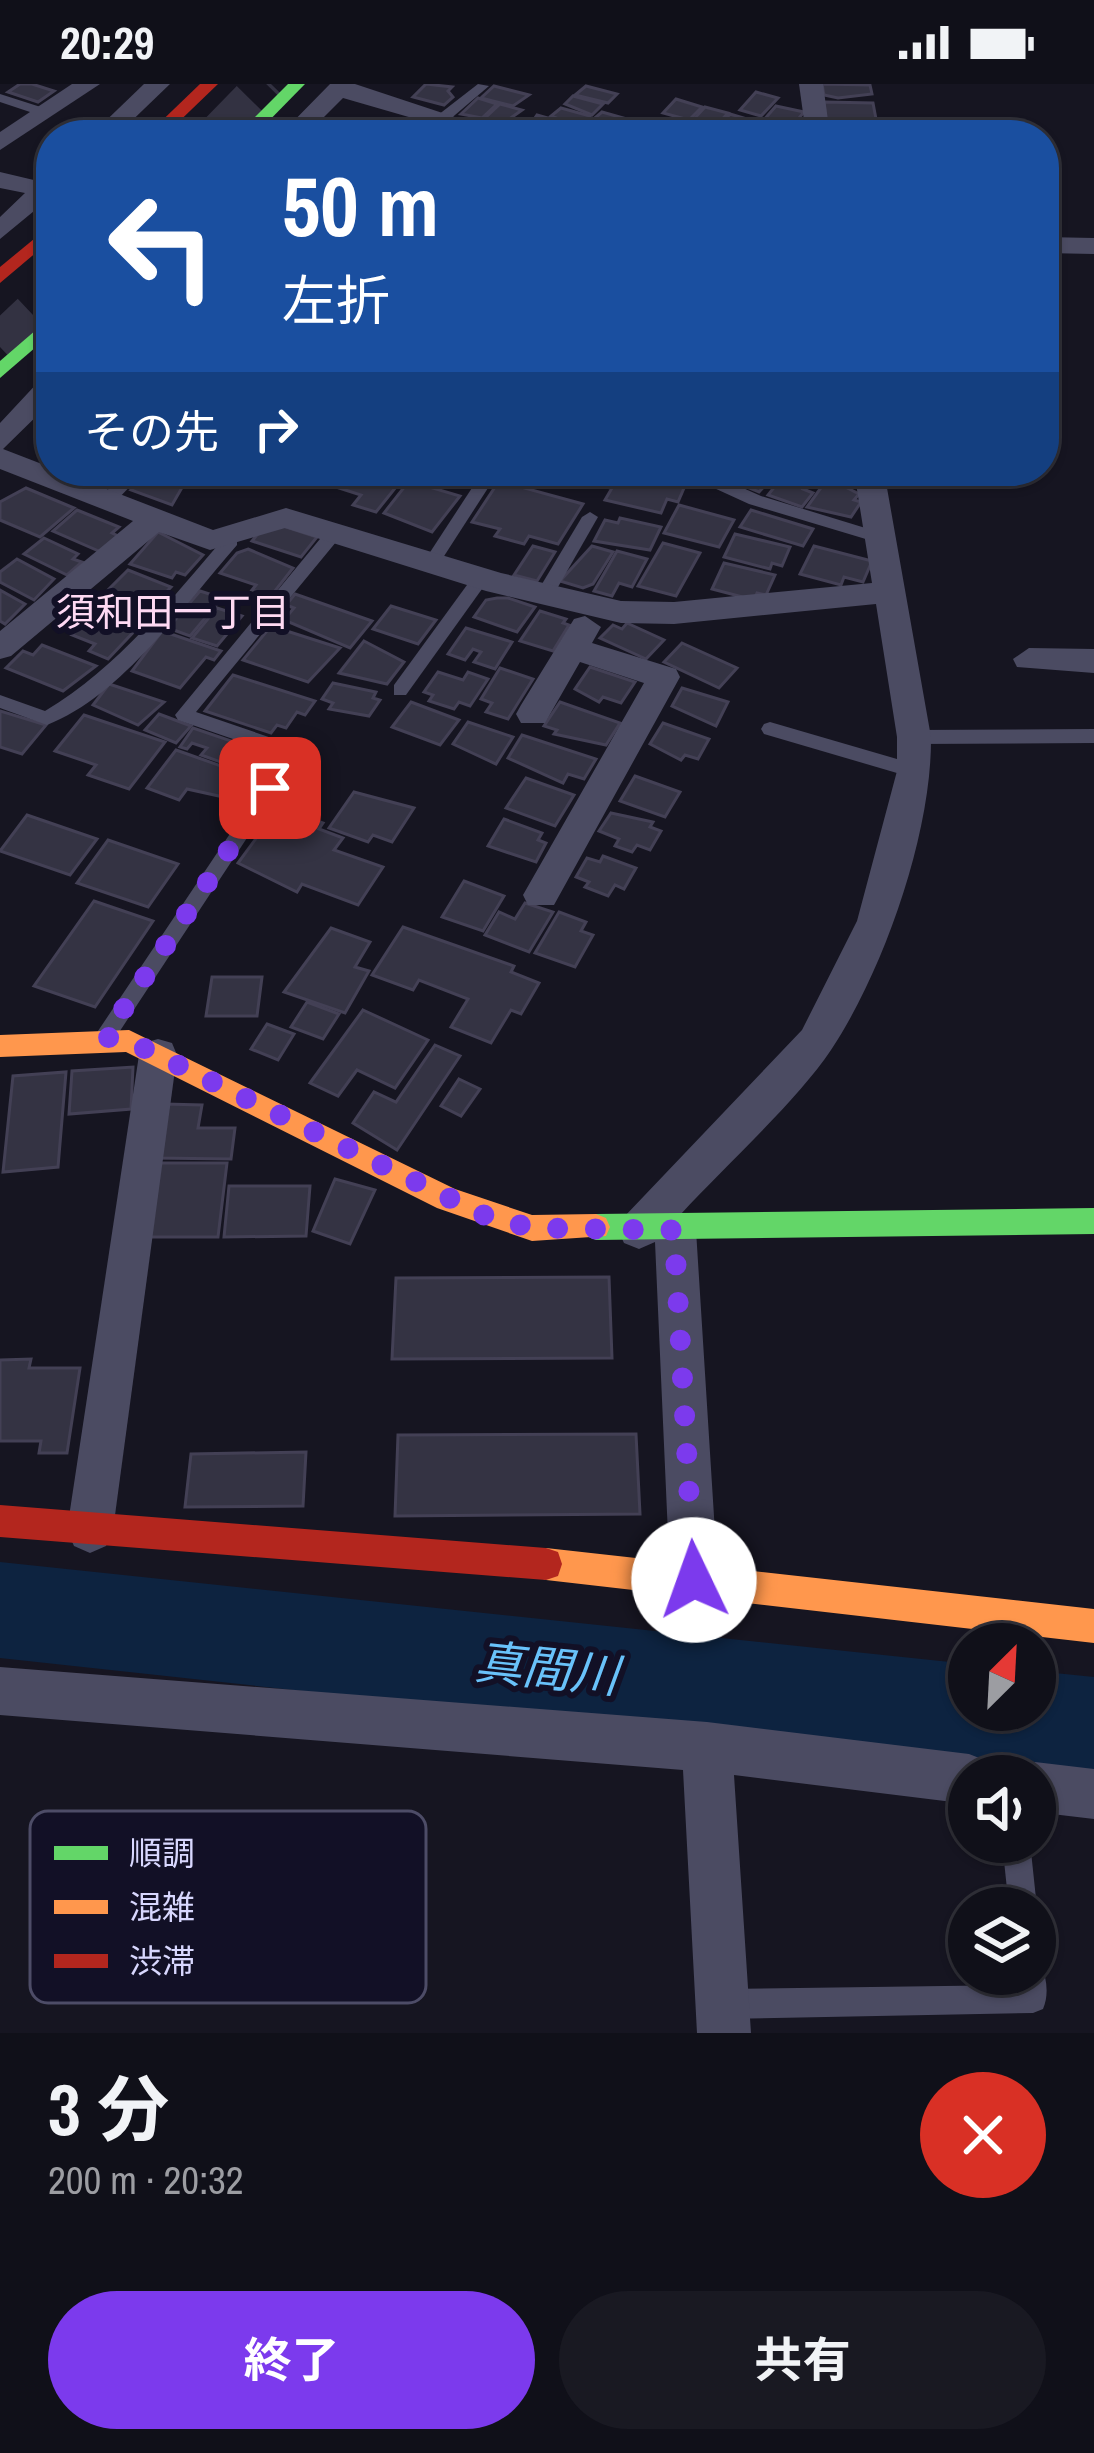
<!DOCTYPE html>
<html lang="ja">
<meta charset="utf-8">
<style>
:root{--surface:#101019;--page:#191922;--text:#f1f3f6;--muted:#9c9da2;--line:#303038;--accent:#7c3aed}
body{margin:0;font-family:"Archivo Narrow","Noto Sans JP",sans-serif;background:var(--page);color:var(--text);height:100vh;display:flex;flex-direction:column;font-size:45px;white-space:nowrap}
*{box-sizing:border-box;margin:0}
p{font-size:39px;color:var(--muted)}
.icon{flex:none;width:66px;height:66px;fill:none;stroke:currentColor;stroke-width:2;stroke-linecap:round;stroke-linejoin:round}
.map{position:relative;height:1949px;overflow:hidden}
.panel{display:flex;flex-direction:column;background:var(--surface);flex:1}
.panel>*{flex:none}
.top-card{position:absolute;left:36px;top:36px;width:1023px;height:366px;border-radius:48px;box-shadow:0 3px 9px #0004,0 0 0 3px var(--line);background:#1a4fa0;color:#fff;overflow:hidden}
.needle{width:78px;rotate:24deg}
.buttons{position:absolute;left:948px;top:1539px;display:grid;gap:24px}
.buttons a{display:grid;place-items:center;width:108px;height:108px;border-radius:50%;background:var(--surface);box-shadow:0 3px 9px #0004,0 0 0 3px var(--line);font-size:60px}
.pin{position:absolute;display:grid;place-items:center;width:102px;height:102px;color:#fff;margin:-51px;border-radius:24px;box-shadow:0 6px 18px #0006}
.me{position:absolute;width:132px;margin:-66px;rotate:357deg;stroke-linejoin:round;filter:drop-shadow(0 0 9px #0008)}
.turn{display:flex;align-items:center;gap:42px;height:252px;padding:0 48px;font-size:54px}
.turn .icon{width:156px;height:156px;stroke-width:2.5}
.turn b{display:block;font-size:84px;line-height:102px}
.then{display:flex;align-items:center;height:114px;padding:0 48px;background:#0003;gap:24px;font-size:45px}
.round{display:grid;place-items:center;flex:none;width:126px;height:126px;border-radius:63px;background:var(--page)}
.headline{display:flex;align-items:center;justify-content:space-between;height:204px;padding:0 48px}
h1{font-size:72px;font-weight:700;line-height:90px}
.primary-button{display:flex;gap:24px;margin-top:auto;padding:24px 48px}
.primary-button a{flex:1;height:138px;border-radius:72px;background:var(--accent);color:#fff;font-size:48px;font-weight:700;line-height:138px;text-align:center}
.primary-button a+a{background:var(--page);color:var(--text)}
.status{display:flex;justify-content:space-between;align-items:center;height:84px;padding:0 60px;background:var(--surface);direction:ltr}
.status svg{height:33px;fill:currentColor}
.map>svg:first-child{display:block}
</style>
<div class="status"><b>20:29</b><svg viewBox="0 0 49 12"><path d="M0 12V9h3v3zM5 12V6h3v6zM10 12V3h3v9zM15 12V0h3v12zM26 1h20v11H26zM47 4h2v5h-2z"/></svg></div>
<div class="map">
<svg width="1094" height="1949" viewBox="0 0 1094 1949">
<rect width="100%" height="100%" fill="#161521"/>
<g fill="none" stroke-linecap="round" stroke-linejoin="round">
<path fill="#0d2340" fill-rule="evenodd" d="M 0,1478 L 969,1580 L 969,1626 L 1035,1626 L 1035,1587 L 1094,1593 L 1094,1693 L 0,1574 Z"/>
</g>
<g fill="#343343" stroke="#434055" stroke-width="3">
<path d="M 20,0 L 32,0 L 54,7 L 38,18 L 8,8 Z"/>
<path d="M 426,0 L 452,3 L 448,7 L 453,13 L 444,21 L 413,13 Z"/>
<path d="M 822,0 L 870,1 L 872,10 L 838,14 L 824,11 Z"/>
<path d="M 494,2 L 529,11 L 513,22 L 481,14 Z"/>
<path d="M 586,2 L 617,10 L 608,19 L 575,11 Z"/>
<path d="M 756,8 L 778,14 L 761,32 L 740,26 Z"/>
<path d="M 573,12 L 603,20 L 592,31 L 565,20 Z"/>
<path d="M 478,14 L 497,20 L 482,34 L 461,30 Z"/>
<path d="M 676,15 L 702,23 L 689,36 L 663,29 Z"/>
<path d="M 824,18 L 873,19 L 876,35 L 826,38 Z"/>
<path d="M 500,20 L 522,26 L 502,40 L 484,35 Z"/>
<path d="M 776,22 L 804,28 L 790,45 L 762,38 Z"/>
<path d="M 705,23 L 728,29 L 713,45 L 693,36 Z"/>
<path d="M 561,24 L 590,32 L 579,43 L 551,32 Z"/>
<path d="M 602,28 L 641,39 L 631,49 L 590,38 Z"/>
<path d="M 730,30 L 767,41 L 759,50 L 722,39 Z"/>
<path d="M 537,31 L 555,36 L 541,51 L 524,50 Z"/>
<path d="M 405,35 L 437,44 L 430,51 L 393,46 Z"/>
<path d="M 677,37 L 710,46 L 705,51 L 673,51 L 667,46 Z"/>
<path d="M 826,41 L 879,41 L 881,51 L 827,51 Z"/>
<path d="M 66,387 L 115,387 L 101,400 Z"/>
<path d="M 343,387 L 385,387 L 404,393 L 376,428 L 353,421 L 361,411 L 336,403 Z"/>
<path d="M 545,387 L 600,387 L 593,400 Z"/>
<path d="M 732,387 L 778,387 L 759,408 L 725,394 Z"/>
<path d="M 787,387 L 816,389 L 803,405 L 813,409 L 802,423 L 768,411 Z"/>
<path d="M 149,388 L 184,400 L 172,421 L 131,406 Z"/>
<path d="M 611,388 L 684,404 L 678,418 L 667,415 L 661,429 L 605,416 L 612,404 L 603,403 Z"/>
<path d="M 828,394 L 859,410 L 854,416 L 861,418 L 851,433 L 807,423 Z"/>
<path d="M 409,397 L 460,412 L 432,448 L 384,429 Z"/>
<path d="M 499,397 L 583,420 L 558,460 L 529,452 L 524,460 L 495,452 L 500,445 L 472,438 Z"/>
<path d="M 26,404 L 74,424 L 40,453 L 0,436 L 0,418 Z"/>
<path d="M 679,421 L 734,436 L 719,463 L 664,449 Z"/>
<path d="M 77,426 L 119,443 L 112,449 L 118,452 L 101,468 L 53,447 Z"/>
<path d="M 751,426 L 813,445 L 803,462 L 740,443 Z"/>
<path d="M 620,434 L 661,443 L 650,466 L 594,457 L 605,436 L 618,439 Z"/>
<path d="M 283,442 L 317,453 L 301,473 L 252,457 L 261,446 Z"/>
<path d="M 158,448 L 203,471 L 185,491 L 176,488 L 172,494 L 130,480 Z"/>
<path d="M 735,450 L 790,463 L 782,482 L 772,479 L 770,485 L 724,473 Z"/>
<path d="M 44,454 L 78,470 L 73,475 L 82,478 L 67,491 L 24,470 Z"/>
<path d="M 663,459 L 700,469 L 676,512 L 638,502 Z"/>
<path d="M 533,462 L 555,468 L 537,497 L 514,491 Z"/>
<path d="M 592,462 L 613,468 L 593,500 L 583,504 L 560,497 Z"/>
<path d="M 814,462 L 872,477 L 863,498 L 844,493 L 841,501 L 800,490 Z"/>
<path d="M 248,465 L 293,484 L 271,512 L 252,506 L 256,501 L 220,489 L 237,469 Z"/>
<path d="M 617,467 L 647,475 L 632,503 L 619,499 L 612,512 L 594,507 Z"/>
<path d="M 17,475 L 54,495 L 34,516 L 0,498 L 0,488 Z"/>
<path d="M 724,479 L 775,491 L 766,511 L 757,509 L 754,516 L 712,505 Z"/>
<path d="M 128,486 L 171,503 L 144,531 L 120,521 L 128,513 L 109,505 Z"/>
<path d="M 0,506 L 25,520 L 5,540 L 0,537 Z"/>
<path d="M 200,507 L 222,514 L 190,552 L 168,544 Z"/>
<path d="M 295,510 L 372,537 L 350,564 L 284,536 L 294,524 L 286,521 Z"/>
<path d="M 497,514 L 508,514 L 535,523 L 517,548 L 474,533 L 486,516 Z"/>
<path d="M 70,520 L 90,528 L 97,521 L 142,539 L 108,575 L 89,567 L 95,560 L 72,551 L 79,544 L 58,533 Z"/>
<path d="M 391,522 L 436,536 L 418,560 L 373,545 Z"/>
<path d="M 217,524 L 242,532 L 217,562 L 192,554 Z"/>
<path d="M 540,527 L 566,535 L 563,539 L 569,541 L 553,567 L 520,557 Z"/>
<path d="M 627,539 L 664,556 L 646,575 L 600,554 L 613,541 L 622,545 Z"/>
<path d="M 271,542 L 340,564 L 308,598 L 243,576 Z"/>
<path d="M 466,544 L 512,558 L 495,585 L 474,578 L 481,568 L 473,565 L 465,576 L 448,570 Z"/>
<path d="M 162,547 L 221,567 L 214,576 L 206,573 L 180,604 L 132,587 Z"/>
<path d="M 364,557 L 404,578 L 387,600 L 339,589 Z"/>
<path d="M 682,559 L 737,584 L 719,604 L 664,578 Z"/>
<path d="M 42,561 L 96,582 L 63,607 L 6,584 L 23,567 L 33,571 Z"/>
<path d="M 590,583 L 635,598 L 621,619 L 603,613 L 599,618 L 575,605 Z"/>
<path d="M 500,584 L 533,595 L 508,635 L 486,628 L 492,619 L 481,615 Z"/>
<path d="M 438,588 L 463,596 L 468,588 L 488,595 L 470,622 L 459,618 L 454,625 L 429,617 L 433,611 L 424,608 Z"/>
<path d="M 233,591 L 315,617 L 305,631 L 297,628 L 286,644 L 277,641 L 271,649 L 205,627 Z"/>
<path d="M 333,599 L 376,608 L 373,614 L 380,616 L 369,632 L 329,625 L 333,619 L 322,615 Z"/>
<path d="M 109,600 L 164,618 L 138,641 L 93,621 Z"/>
<path d="M 682,604 L 728,618 L 716,642 L 672,622 Z"/>
<path d="M 411,618 L 459,636 L 440,661 L 392,643 Z"/>
<path d="M 560,618 L 620,639 L 606,661 L 554,650 L 557,646 L 544,642 Z"/>
<path d="M 0,627 L 46,641 L 22,670 L 0,663 Z"/>
<path d="M 159,630 L 191,642 L 176,659 L 145,646 Z"/>
<path d="M 84,631 L 165,658 L 129,705 L 88,691 L 96,681 L 55,667 Z"/>
<path d="M 468,638 L 513,653 L 496,680 L 453,660 Z"/>
<path d="M 663,639 L 709,655 L 698,675 L 685,671 L 681,676 L 650,660 Z"/>
<path d="M 193,644 L 278,673 L 263,693 L 201,671 L 207,664 L 192,659 L 187,665 L 180,663 Z"/>
<path d="M 522,651 L 596,675 L 584,695 L 568,690 L 563,699 L 508,674 Z"/>
<path d="M 176,666 L 238,688 L 234,694 L 242,696 L 228,714 L 187,705 L 179,716 L 147,704 Z"/>
<path d="M 635,692 L 680,708 L 665,733 L 620,717 Z"/>
<path d="M 526,694 L 574,711 L 555,742 L 506,724 Z"/>
<path d="M 354,708 L 414,724 L 392,758 L 373,751 L 368,758 L 329,744 Z"/>
<path d="M 279,723 L 323,739 L 319,745 L 343,754 L 334,766 L 383,783 L 358,821 L 302,800 L 297,808 L 238,779 Z"/>
<path d="M 611,729 L 653,738 L 650,743 L 661,747 L 650,766 L 637,761 L 632,768 L 615,762 L 619,755 L 599,747 Z"/>
<path d="M 27,731 L 97,755 L 70,791 L 0,767 Z"/>
<path d="M 504,735 L 542,749 L 538,756 L 546,759 L 536,778 L 488,762 Z"/>
<path d="M 108,756 L 178,780 L 148,823 L 77,799 Z"/>
<path d="M 603,772 L 636,784 L 624,805 L 615,801 L 608,812 L 585,803 L 589,798 L 576,793 L 587,774 L 600,778 Z"/>
<path d="M 464,797 L 504,812 L 483,847 L 442,833 Z"/>
<path d="M 94,817 L 153,837 L 95,923 L 34,902 Z"/>
<path d="M 525,819 L 553,828 L 529,868 L 485,851 L 499,828 L 515,835 Z"/>
<path d="M 559,828 L 586,838 L 581,847 L 593,851 L 575,883 L 535,869 Z"/>
<path d="M 403,843 L 514,882 L 511,888 L 539,899 L 521,930 L 511,926 L 491,959 L 451,943 L 468,915 L 419,896 L 413,906 L 372,891 Z"/>
<path d="M 331,844 L 370,858 L 355,883 L 369,887 L 345,929 L 284,908 Z"/>
<path d="M 212,893 L 262,893 L 257,932 L 206,932 Z"/>
<path d="M 307,918 L 339,930 L 323,955 L 291,943 Z"/>
<path d="M 363,926 L 428,956 L 395,1004 L 357,986 L 338,1012 L 310,999 Z"/>
<path d="M 267,940 L 294,950 L 278,976 L 251,965 Z"/>
<path d="M 435,961 L 460,972 L 397,1066 L 353,1039 L 374,1008 L 396,1018 Z"/>
<path d="M 133,983 L 131,1025 L 69,1030 L 72,987 Z"/>
<path d="M 66,988 L 58,1083 L 3,1088 L 13,992 Z"/>
<path d="M 459,995 L 480,1005 L 461,1032 L 441,1022 Z"/>
<path d="M 164,1020 L 202,1021 L 198,1044 L 235,1044 L 231,1075 L 155,1074 Z"/>
<path d="M 154,1079 L 227,1079 L 218,1153 L 143,1153 Z"/>
<path d="M 335,1095 L 375,1106 L 350,1160 L 313,1147 Z"/>
<path d="M 229,1102 L 310,1102 L 306,1152 L 224,1153 Z"/>
<path d="M 609,1193 L 612,1274 L 392,1275 L 396,1194 Z"/>
<path d="M 31,1275 L 29,1284 L 80,1284 L 67,1369 L 39,1369 L 41,1357 L 0,1357 L 0,1276 Z"/>
<path d="M 636,1350 L 640,1430 L 395,1432 L 398,1351 Z"/>
<path d="M 306,1368 L 303,1422 L 185,1423 L 191,1370 Z"/>
</g>
<g fill="none" stroke-linecap="round" stroke-linejoin="round">
<g stroke="#333242" stroke-width="46" stroke-dasharray="46 22" stroke-linecap="butt">
<path d="M 221,51 L 271,0"/>
<path d="M 0,263 L 51,215"/>
</g>
<g fill="#4b4b62" fill-rule="evenodd">
<path d="M 478,0 L 489,2 L 448,37 L 438,37 L 438,31 Z"/>
<path d="M 0,10 L 50,26 L 51,29 L 45,33 L 0,18 Z"/>
<path d="M 651,44 L 658,48 L 655,51 L 641,51 Z"/>
<path d="M 128,387 L 145,387 L 112,421 L 100,421 L 100,413 Z"/>
<path d="M 483,387 L 499,387 L 437,483 L 425,483 L 423,479 Z"/>
<path d="M 689,387 L 705,387 L 761,412 L 885,450 L 887,454 L 879,459 L 749,420 L 690,393 Z"/>
<path d="M 824,387 L 848,387 L 880,401 L 872,406 Z"/>
<path d="M 590,428 L 598,433 L 554,510 L 551,514 L 539,514 L 536,510 L 582,433 Z"/>
<path d="M 335,443 L 343,448 L 341,452 L 196,628 L 301,664 L 303,669 L 112,959 L 98,959 L 95,953 L 98,947 L 282,672 L 178,636 L 175,631 L 329,444 Z"/>
<path d="M 231,451 L 237,453 L 237,461 C 185,520 122,612 47,641 L 0,624 L 0,611 L 45,627 C 119,583 170,516 225,453 Z"/>
<path d="M 481,488 L 487,490 L 487,498 L 406,611 L 394,611 L 394,601 L 475,490 Z"/>
<path d="M 770,638 L 921,682 L 923,687 L 914,694 L 764,650 L 761,645 L 764,640 Z"/>
<path d="M 1094,645 L 1094,659 L 914,660 L 905,653 L 914,646 Z"/>
<path d="M 1002,1758 L 1030,1758 L 1037,1824 L 1035,1829 L 1035,1824 L 1009,1824 Z"/>
<path d="M 1035,1877 L 1041,1880 C 1047,1895 1049,1911 1043,1925 L 1033,1929 L 722,1935 L 712,1930 L 707,1920 L 712,1910 L 722,1905 L 1017,1901 L 1017,1890 L 1035,1890 Z"/>
</g>
<g fill="#4b4b62" fill-rule="evenodd">
<path d="M 72,0 L 100,0 L 0,66 L 0,48 Z"/>
<path d="M 144,0 L 170,0 L 117,51 L 91,51 Z"/>
<path d="M 330,0 L 355,0 L 509,51 L 471,51 L 343,14 L 306,51 L 280,51 Z"/>
<path d="M 799,0 L 823,0 L 830,51 L 806,51 Z"/>
<path d="M 0,88 L 38,97 L 51,91 L 51,113 L 0,155 L 0,133 L 25,109 L 0,104 Z"/>
<path d="M 1044,153 L 1094,154 L 1094,170 L 1044,169 Z"/>
<path d="M 51,292 L 51,318 L 3,365 L 213,446 L 286,424 L 501,489 L 621,517 L 674,518 L 872,499 L 854,387 L 884,387 L 931,653 C 932,749 884,886 831,966 C 797,1017 725,1082 681,1130 L 690,1133 L 696,1146 L 718,1496 L 711,1513 L 694,1520 L 677,1513 L 670,1496 L 655,1158 L 639,1165 L 624,1159 L 618,1146 L 624,1133 L 802,946 L 857,837 L 897,687 L 897,653 L 876,520 L 674,540 L 621,539 L 486,507 L 285,444 L 210,466 L 159,448 L 11,572 L 0,575 L 0,547 L 133,437 L 0,385 L 0,339 L 41,295 Z"/>
<path d="M 585,532 L 601,543 L 592,559 L 676,585 L 680,593 L 554,821 L 528,821 L 523,811 L 644,599 L 580,578 L 545,639 L 521,639 L 516,630 L 521,621 L 574,535 Z"/>
<path d="M 1029,564 L 1094,565 L 1094,589 L 1017,583 L 1013,575 Z"/>
<path d="M 158,955 L 172,959 L 177,971 L 113,1446 L 106,1462 L 90,1469 L 74,1462 L 67,1446 L 139,971 L 144,959 Z"/>
<path d="M 0,1583 L 707,1638 L 969,1670 L 987,1677 L 993,1692 L 969,1692 L 969,1720 L 734,1691 L 751,1949 L 697,1949 L 683,1686 L 0,1631 Z"/>
<path d="M 1035,1678 L 1094,1685 L 1094,1735 L 1035,1728 L 1035,1692 L 1014,1692 Z"/>
</g>
<g fill="#63d668" fill-rule="evenodd">
<path d="M 288,0 L 305,0 L 255,51 L 237,51 Z"/>
<path d="M 51,233 L 51,250 L 0,294 L 0,277 Z"/>
<path d="M 1094,1124 L 1094,1150 L 596,1156 L 586,1152 L 582,1143 L 586,1134 L 596,1130 Z"/>
</g>
<g fill="#ff974d" fill-rule="evenodd">
<path d="M 129,946 L 455,1105 L 532,1131 L 596,1130 L 606,1134 L 610,1143 L 606,1152 L 532,1157 L 437,1124 L 126,968 L 0,973 L 0,951 Z"/>
<path d="M 546,1464 L 1094,1525 L 1094,1559 L 546,1496 L 534,1492 L 530,1480 L 534,1468 Z"/>
</g>
<g fill="#b3261e" fill-rule="evenodd">
<path d="M 200,0 L 218,0 L 165,51 L 147,51 Z"/>
<path d="M 51,141 L 51,156 L 0,199 L 0,183 Z"/>
<path d="M 0,1421 L 546,1464 L 558,1468 L 562,1480 L 558,1492 L 546,1496 L 0,1453 Z"/>
</g>
</g>
<g fill="none" stroke-linecap="round" stroke-linejoin="round">
<path stroke="#7c3aed" stroke-width="21" stroke-dasharray="0 37.8" d="M 270,704 L 105,953 L 129,957 L 486,1132 L 532,1144 L 674,1146 L 694,1496"/>
</g>
<g text-anchor="middle" dominant-baseline="central" stroke-width="12" stroke-linejoin="round" paint-order="stroke">
<g font-size="39" fill="#fed9f3" stroke="#121026">
<text x="173" y="528">須和田一丁目</text>
</g>
<g font-size="48" font-style="italic" fill="#69c2fa" stroke="#121026">
<text transform="translate(547 1584) rotate(6)">真間川</text>
</g>
</g>
<rect x="30" y="1727" width="396" height="192" rx="18" fill="#121026" stroke="#4d4c67" stroke-width="3"/>
<rect x="54" y="1762" width="54" height="14" fill="#63d668"/>
<rect x="54" y="1816" width="54" height="14" fill="#ff974d"/>
<rect x="54" y="1870" width="54" height="14" fill="#b3261e"/>
<g font-size="33" fill="#d8d7fe">
<text x="129" y="1781">順調</text>
<text x="129" y="1835">混雑</text>
<text x="129" y="1889">渋滞</text>
</g>
</svg>
<div class="buttons">
<a><svg class="needle" viewBox="-14 -14 28 28"><path d="M0-13l5 13h-10z" fill="#e53935"/><path d="M0 13l5-13h-10z" fill="#9c9da2"/></svg></a>
<a><svg class="icon" aria-label="sound" viewBox="0 0 24 24"><path d="M4 9h4l5-4v14l-5-4H4zM17 9q2 3 0 6"/></svg></a>
<a><svg class="icon" aria-label="layers" viewBox="0 0 24 24"><path d="M12 4l9 5-9 5-9-5zM3 14l9 5 9-5"/></svg></a>
</div>
<div class="pin" style="left:270px;top:704px;background:#d93025"><svg class="icon" aria-label="arrive" viewBox="0 0 24 24"><path d="M6 21V4h12l-3 4 3 4H6"/></svg></div>
<svg class="me" style="left:694px;top:1496px" viewBox="-20 -20 40 40"><circle r="19" fill="#fff"/><path d="M0-13L10 11 0 6-10 11z" fill="#7c3aed"/></svg>
<div class="top-card">
<div class="turn"><svg class="icon" aria-label="left" viewBox="0 0 24 24"><path d="M17 20v-9H6M10 6l-5 5 5 5"/></svg><div><b>50 m</b>左折</div></div>
<div class="then">その先<svg class="icon" aria-label="right" viewBox="0 0 24 24"><path d="M7 20v-9h11M14 6l5 5-5 5"/></svg></div>
</div>
</div>
<section class="panel">
<div class="headline"><div><h1>3 分</h1><p>200 m · 20:32</p></div><a class="round" style="background:#d93025;color:#fff"><svg class="icon" aria-label="close" viewBox="0 0 24 24"><path d="M6 6l12 12M18 6L6 18"/></svg></a></div>
<div class="primary-button"><a>終了</a><a>共有</a></div>
</section>
